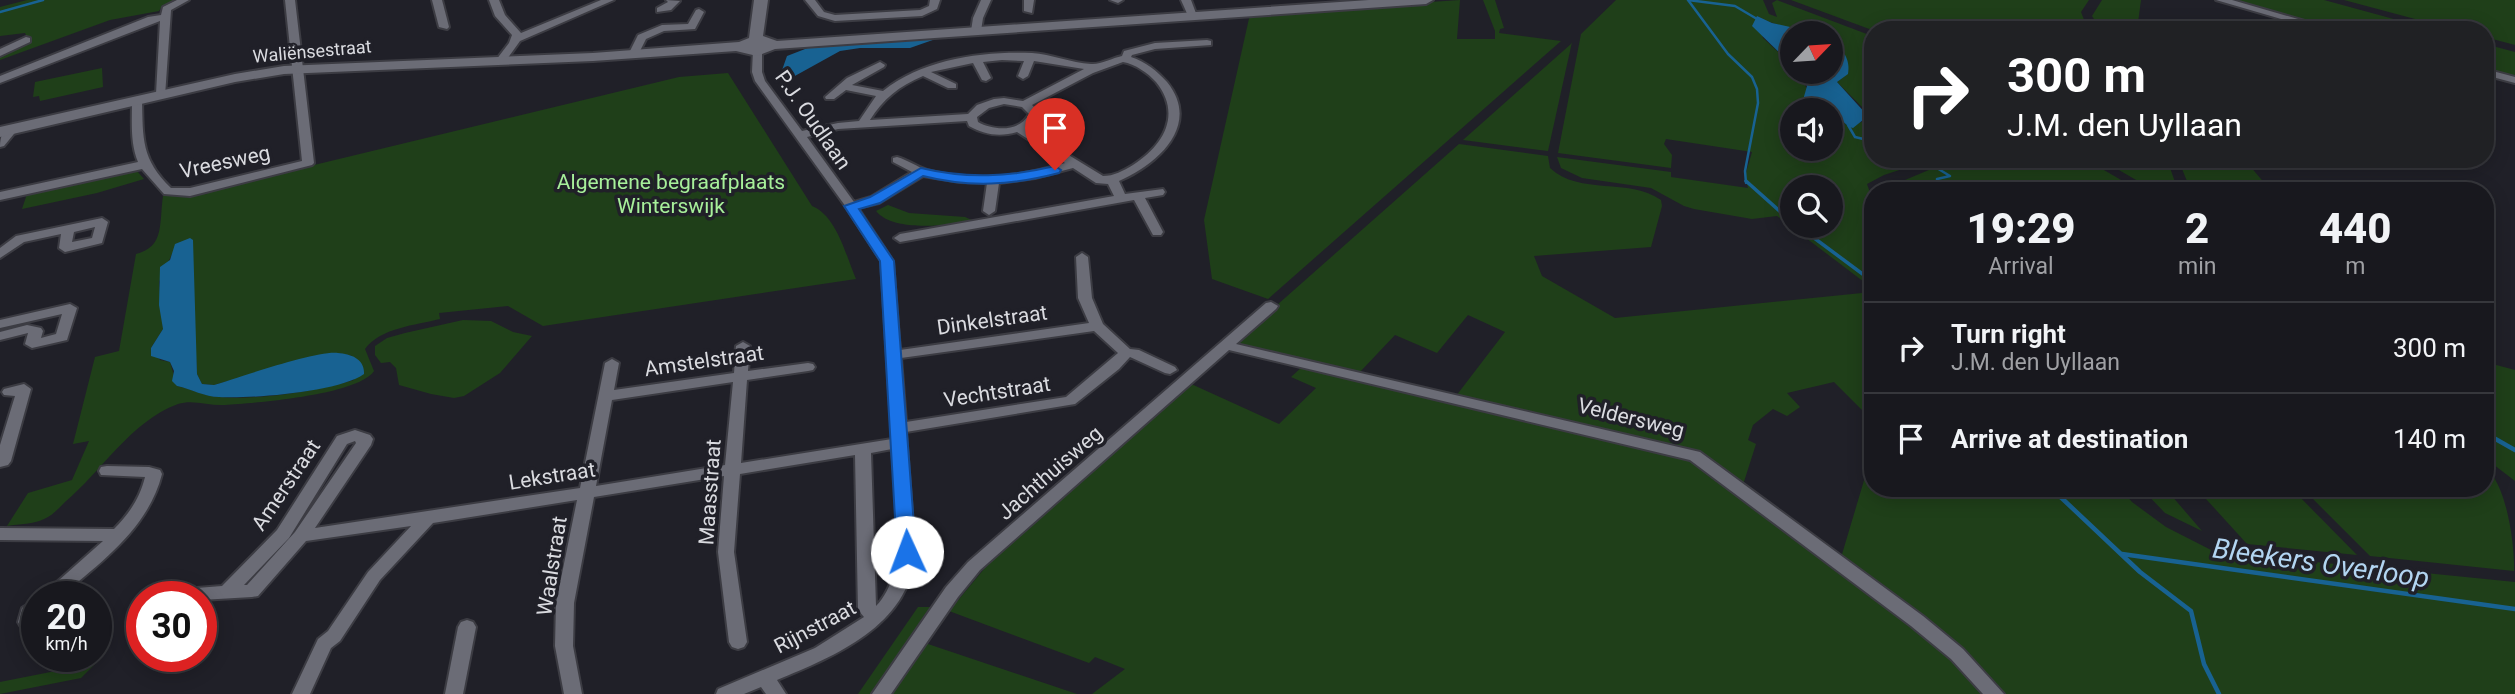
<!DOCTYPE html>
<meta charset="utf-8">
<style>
:root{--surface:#18181e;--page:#212127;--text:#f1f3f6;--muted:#9fa0a4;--line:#36373c}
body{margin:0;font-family:Roboto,sans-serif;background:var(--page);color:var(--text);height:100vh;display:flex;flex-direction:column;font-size:26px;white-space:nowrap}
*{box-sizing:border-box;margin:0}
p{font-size:23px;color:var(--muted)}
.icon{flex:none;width:38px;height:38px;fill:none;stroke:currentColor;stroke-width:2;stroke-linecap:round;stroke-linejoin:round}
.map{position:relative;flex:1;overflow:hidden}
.drawer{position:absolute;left:1864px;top:182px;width:630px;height:315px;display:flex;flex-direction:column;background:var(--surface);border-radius:28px;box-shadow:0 4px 18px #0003,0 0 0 2px var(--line)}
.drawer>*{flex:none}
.guide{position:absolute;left:1864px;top:21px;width:630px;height:147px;border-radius:28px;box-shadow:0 4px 18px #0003,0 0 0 2px var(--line);background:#202124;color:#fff;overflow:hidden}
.needle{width:46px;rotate:65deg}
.buttons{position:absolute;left:1780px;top:21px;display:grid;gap:14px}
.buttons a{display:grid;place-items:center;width:63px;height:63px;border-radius:50%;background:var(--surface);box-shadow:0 4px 18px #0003,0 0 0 2px var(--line);font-size:35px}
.speed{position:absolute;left:21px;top:581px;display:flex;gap:14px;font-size:35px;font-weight:700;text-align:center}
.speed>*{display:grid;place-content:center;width:91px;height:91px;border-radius:50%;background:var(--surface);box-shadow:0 4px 18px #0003,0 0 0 2px var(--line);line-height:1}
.speed small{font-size:18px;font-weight:400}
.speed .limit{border:10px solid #d22;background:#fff;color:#111}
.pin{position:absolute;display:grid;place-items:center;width:60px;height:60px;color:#fff;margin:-72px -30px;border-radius:50% 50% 50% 0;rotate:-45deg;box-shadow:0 0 7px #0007}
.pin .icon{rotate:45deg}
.me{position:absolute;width:77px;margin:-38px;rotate:358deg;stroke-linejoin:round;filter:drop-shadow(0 0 5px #0008)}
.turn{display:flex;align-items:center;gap:24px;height:147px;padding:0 28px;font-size:32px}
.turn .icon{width:91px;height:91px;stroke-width:2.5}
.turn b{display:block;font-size:49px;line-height:60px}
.eta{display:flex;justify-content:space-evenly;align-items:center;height:119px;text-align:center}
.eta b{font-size:42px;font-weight:800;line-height:49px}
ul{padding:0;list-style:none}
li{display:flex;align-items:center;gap:21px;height:91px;padding:0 28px;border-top:2px solid var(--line)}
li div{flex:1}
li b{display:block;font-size:26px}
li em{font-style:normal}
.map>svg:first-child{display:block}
</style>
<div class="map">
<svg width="2515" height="694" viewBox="0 0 2515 694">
<rect width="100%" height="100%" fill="#202028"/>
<g fill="#1f3f19" fill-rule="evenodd">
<path d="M 27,0 L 175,0 L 162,6 L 159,11 L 110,20 L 0,60 L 0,54 L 25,46 L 29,41 L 25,33 L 0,36 L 0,7 Z"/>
<path d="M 1460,0 L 1457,39 L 1495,39 L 1495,31 L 1483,0 L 1495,0 L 1504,28 L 1500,29 L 1499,33 L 1561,41 L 1268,299 L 1212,279 L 1204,220 L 1250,14 Z"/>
<path d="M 1616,0 L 1763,0 L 1769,14 L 1777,17 L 1772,3 L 1777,0 L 1872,36 L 1872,159 L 1933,159 L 1884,175 L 1867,184 L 1872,198 L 1872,288 L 1777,216 L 1752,219 L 1694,209 L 1684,206 L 1651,188 L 1582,178 L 1561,168 L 1557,157 L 1671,172 L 1671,177 L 1748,188 L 1745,176 L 1752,152 L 1666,139 L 1664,144 L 1672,155 L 1671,168 L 1558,153 L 1581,34 ZM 1757,16 C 1777,27 1807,33 1830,33 L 1831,39 C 1844,49 1847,58 1848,73 L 1837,82 L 1863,108 L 1864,121 L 1849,127 L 1831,112 L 1830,149 L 1792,149 L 1792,110 L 1824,110 L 1811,105 L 1805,93 L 1808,90 L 1796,72 L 1792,72 L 1792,65 L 1763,38 ZM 1792,187 L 1830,187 L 1830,226 L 1792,226 Z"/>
<path d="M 1791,0 L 2089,0 L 2081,12 L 2088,30 L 1872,30 Z"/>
<path d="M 2102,0 L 2141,0 L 2137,30 L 2101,30 L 2092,16 Z"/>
<path d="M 2228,0 L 2324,0 L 2434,30 L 2338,30 Z"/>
<path d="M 2344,0 L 2515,0 L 2515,45 L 2485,37 L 2485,30 L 2456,30 Z"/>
<path d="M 1572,42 L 1548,151 L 1463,140 L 1571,44 Z"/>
<path d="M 2485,44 L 2515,52 L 2515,78 L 2485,70 Z"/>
<path d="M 102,68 L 103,87 L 40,101 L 39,96 L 33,97 L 35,82 Z"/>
<path d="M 728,73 L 812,206 C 837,216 846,256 856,279 L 543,326 L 508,306 L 439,313 L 440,319 C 416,325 380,328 365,349 L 374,371 C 358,395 256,403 225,405 C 209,406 193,399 178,404 C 131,421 102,471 65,502 C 59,508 52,516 44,519 C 34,524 19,524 7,526 L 28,493 L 72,480 L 89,441 L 73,444 L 95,357 L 119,351 L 136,254 C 165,247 159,223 163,196 L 207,194 L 211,190 L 679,77 ZM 172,254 L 193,308 L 197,374 L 202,384 L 214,385 L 319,355 L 338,353 L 352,356 L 354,380 C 312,392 262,400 218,397 C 204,396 191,389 177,386 L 170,362 L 160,360 L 151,348 L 163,329 L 159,282 Z"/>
<path d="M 1459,144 L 1548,156 L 1550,168 C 1580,196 1629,177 1661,200 L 1662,206 L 1651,247 L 1534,256 L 1542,276 L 1615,318 L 1872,292 L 1872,420 L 1834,382 L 1787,393 L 1800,407 L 1787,416 L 1773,409 L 1753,425 L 1748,440 L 1756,444 L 1742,488 L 1708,462 L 1456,396 L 1505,332 L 1468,315 L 1437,353 L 1395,335 L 1359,373 L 1233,344 Z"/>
<path d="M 1955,159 L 2085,159 L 2140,191 L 1938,191 L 1905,180 Z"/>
<path d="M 2100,159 L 2167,159 L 2178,191 L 2155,191 Z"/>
<path d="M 2178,159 L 2244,159 L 2271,191 L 2191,191 Z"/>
<path d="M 136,170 L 144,179 L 97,193 L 22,209 L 27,194 Z"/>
<path d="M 888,205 L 909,213 L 965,217 L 974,221 C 949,225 894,233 876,211 Z"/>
<path d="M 463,320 L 491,321 L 513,332 L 532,336 L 500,373 L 464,396 L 454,398 L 431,394 L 399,385 L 396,368 L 390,362 L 381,363 L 375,355 L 375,346 L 387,338 L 405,333 Z"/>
<path d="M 2485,362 L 2515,370 L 2515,481 L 2485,458 Z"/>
<path d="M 1303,366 L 1676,455 L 1693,461 L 1930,636 L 1989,694 L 1092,694 L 1125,669 L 1095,657 L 1089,663 L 949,611 L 989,563 L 1189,383 L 1279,424 L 1316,388 L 1291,377 Z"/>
<path d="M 2485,468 C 2507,483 2515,547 2514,571 L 2370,556 L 2302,488 L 2485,488 Z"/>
<path d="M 1872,470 L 1872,488 L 2120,488 L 2132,502 L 2166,527 L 2215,552 L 2515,582 L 2515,694 L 2002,694 L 1840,561 L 1865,477 Z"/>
<path d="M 2141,488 L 2165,488 L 2202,531 L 2165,513 Z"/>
<path d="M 2196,488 L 2291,488 L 2357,555 L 2247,544 Z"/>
<path d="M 918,607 L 935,607 L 872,694 L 858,694 Z"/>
<path d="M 925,643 L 1077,694 L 890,694 Z"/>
<path d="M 96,663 L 81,678 L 0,694 L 0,682 Z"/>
</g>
<g fill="#186292">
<path d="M 1757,16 L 1772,23 L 1817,33 L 1792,33 L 1792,65 L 1752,26 Z"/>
<path d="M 947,35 L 910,48 L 860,48 L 840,51 L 793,77 L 784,78 L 781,73 L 787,56 L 818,44 Z"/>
<path d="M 1831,39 C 1842,48 1851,59 1848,74 L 1837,82 L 1868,116 L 1853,128 L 1849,127 C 1830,109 1823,113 1803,100 L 1807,86 L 1796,72 L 1830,72 Z"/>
<path d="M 190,238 L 193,240 L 197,374 L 202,384 L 214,385 C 238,378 317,350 338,353 C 351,354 365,359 364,374 C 339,392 251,399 219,397 C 205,397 191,389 177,386 L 172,381 L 174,371 L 170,362 L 151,356 L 151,348 L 163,329 L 159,305 L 160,267 L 170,260 L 175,244 Z"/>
</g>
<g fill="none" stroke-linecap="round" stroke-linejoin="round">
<g stroke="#186292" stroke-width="2.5">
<path d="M 1688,0 L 1728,54 L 1752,77 L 1757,89 L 1758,103 L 1745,171 L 1746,183"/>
<path d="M 1688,0 L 1735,6 L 1757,19"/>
<path d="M 0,12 L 43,0"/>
<path d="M 1848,125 L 1855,137 L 1872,141"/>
<path d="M 1922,159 L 1950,176 L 1937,179 L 1938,183"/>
</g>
<g stroke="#186292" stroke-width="3.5">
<path d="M 1746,181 L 1792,222"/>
<path d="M 1937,181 L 1938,186 L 1979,191"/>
<path d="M 1798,226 L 1872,281"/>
</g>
<g stroke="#186292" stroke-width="4.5">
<path d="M 2485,433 L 2515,450"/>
<path d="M 2051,488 L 2140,572 L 2191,611 L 2204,664 L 2219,694"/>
<path d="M 2122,554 L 2515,609"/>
</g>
<defs>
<g id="street">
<path d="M 177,0 L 189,0 L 171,10 L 165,96 L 157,96 L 156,94 L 160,21 L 0,83 L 0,76 L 148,17 L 161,15 L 163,7 Z"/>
<path d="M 285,0 L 295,0 L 314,163 L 312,165 L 190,196 L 164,194 L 142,169 L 0,200 L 0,192 L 138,162 C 130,143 132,121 132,100 L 137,97 L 142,100 C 143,139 141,159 171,188 L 190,188 L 302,161 Z"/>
<path d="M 432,0 L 442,0 L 449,27 L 447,29 L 439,27 Z"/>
<path d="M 489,0 L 499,0 L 505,15 L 521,33 L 601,0 L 614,0 L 520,41 L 505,62 L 501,63 L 496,60 L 509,43 L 512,35 L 495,16 Z"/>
<path d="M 666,0 L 680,1 L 671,10 L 657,12 L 657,8 L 668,2 Z"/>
<path d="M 805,0 L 815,0 L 824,12 L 835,15 L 920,10 L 929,6 L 930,0 L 940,0 L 937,9 L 922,16 L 835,21 L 818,16 Z"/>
<path d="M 981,0 L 991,0 L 983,18 L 981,31 L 976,34 L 971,31 L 973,18 Z"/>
<path d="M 1024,0 L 1034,0 L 1032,13 L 1024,11 Z"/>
<path d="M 1110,0 L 1123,0 L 1118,3 Z"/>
<path d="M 1181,0 L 1191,0 L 1197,16 L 1195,18 L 1189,18 Z"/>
<path d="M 2216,0 L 2232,0 L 2336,30 L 2319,30 Z"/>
<path d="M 699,9 L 704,12 L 695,29 L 664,31 L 646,39 L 638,55 L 629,53 L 638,35 L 662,25 L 688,24 L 696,10 Z"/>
<path d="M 26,37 L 30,38 L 30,42 L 0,56 L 0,49 Z"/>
<path d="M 1207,40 L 1211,41 L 1211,45 L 1155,49 L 1132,55 L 1131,57 C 1146,62 1157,71 1167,82 C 1202,125 1157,165 1119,181 L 1125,194 L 1163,189 L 1165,192 L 1163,195 L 1145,198 L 1163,232 L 1161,235 L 1153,235 L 1134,200 L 900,242 L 894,238 L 900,234 L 1114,196 L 1108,184 L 1096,183 L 1073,168 L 1035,178 L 999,183 L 995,211 L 989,215 L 983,211 L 987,183 L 960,182 L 923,176 L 879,203 L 858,208 L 893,261 L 900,350 L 1089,323 L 1078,298 L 1076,257 L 1082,253 L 1088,257 L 1092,298 L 1103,324 L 1130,349 L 1139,350 L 1175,367 L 1177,370 L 1170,374 L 1165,373 L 1130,357 L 1119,369 L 1075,404 L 906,432 C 908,458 910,485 912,512 C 913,526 916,541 915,554 C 909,626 835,656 777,680 L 786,694 L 766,694 L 761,687 L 744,694 L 716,694 L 718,689 L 815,648 L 864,617 L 858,610 L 855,455 L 740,474 L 734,552 L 747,642 L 744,647 L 738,649 L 732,647 L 729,642 L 718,552 L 724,476 L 594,497 L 574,603 L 573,646 L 582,694 L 564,694 L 555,646 L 556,603 L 577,500 L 433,523 L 380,580 L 340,641 L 331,648 L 310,694 L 292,694 L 318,639 L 328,631 L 368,572 L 411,526 L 306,541 L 258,596 L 252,597 L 201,600 L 201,597 L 183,597 L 181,594 L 184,589 L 222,586 L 277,530 L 337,436 L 355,430 L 370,435 L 373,439 L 371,445 L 315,528 L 580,488 L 605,363 L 612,359 L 619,363 L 614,390 L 734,373 L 736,346 L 743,342 L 750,346 L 748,371 L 808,363 L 813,364 L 815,367 L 813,370 L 808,371 L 747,380 L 741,463 L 892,439 L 881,261 L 846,207 L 755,81 L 752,72 L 753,50 L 762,52 L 762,72 L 765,81 L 802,131 L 838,123 L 859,121 L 876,96 L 846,90 L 834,99 L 826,99 L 825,97 L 847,78 L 880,62 L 885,65 L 884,67 L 852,85 L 883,91 C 923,59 982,51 1032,53 C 1051,54 1071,63 1091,64 C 1100,65 1112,58 1122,56 L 1124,51 L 1155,43 ZM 1002,60 L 1024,61 L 1018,76 L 1023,79 L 1028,76 L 1034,61 L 1084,69 L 1023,101 L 1004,98 L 994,99 L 977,105 L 968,114 L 870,120 C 883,99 899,86 923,76 L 948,88 L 956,88 L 956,84 L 931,72 L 973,63 L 982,80 L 986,81 L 991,78 L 983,62 ZM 1123,62 C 1135,64 1148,73 1156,82 C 1182,114 1164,145 1133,165 C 1123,171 1114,176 1103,176 L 1026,129 L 1037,121 L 1040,113 L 1032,105 L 1093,73 ZM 1004,104 L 1022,107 L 1029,114 C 1020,132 994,131 978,122 L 977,117 L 989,108 ZM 967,121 L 969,126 C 985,135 1000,137 1017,132 L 1065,163 C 1021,177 972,182 927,170 C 917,167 908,160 897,157 L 893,158 L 893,162 L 912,172 L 871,197 L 854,202 L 807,137 L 838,129 ZM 1094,331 L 1118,353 L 1066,397 L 906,422 L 901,358 ZM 733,382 L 725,465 L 596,486 L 612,400 ZM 355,441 L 356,443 L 295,532 L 247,585 L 244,585 L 289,538 L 347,444 ZM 892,449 C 895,496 911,570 876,606 L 871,453 Z"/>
<path d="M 2485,69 L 2515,77 L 2515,83 L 2485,75 Z"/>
<path d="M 12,126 L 18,129 L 4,146 L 0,147 C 0,138 2,128 12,126 Z"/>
<path d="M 102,218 L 108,222 L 102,243 L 65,252 L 59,248 L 61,234 L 24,242 L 0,258 L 0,248 L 16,236 ZM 95,227 L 92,238 L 72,242 L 74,232 Z"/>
<path d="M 1271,302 L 1278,306 L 1276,309 L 1236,344 L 1700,452 L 1923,616 L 1963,649 L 2004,694 L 1983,694 L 1951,659 L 1911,626 L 1690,460 L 1229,350 L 980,570 L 958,597 L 891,694 L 872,694 L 946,587 L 968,562 L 1266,303 Z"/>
<path d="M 70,304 L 77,308 L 67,340 L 32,348 L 25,344 L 28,333 L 0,340 L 0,332 L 27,325 L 41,328 L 43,331 L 41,338 L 56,334 L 62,314 L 0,328 L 0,320 Z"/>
<path d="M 24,384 L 31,389 L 11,461 L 8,465 L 0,467 L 0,445 L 15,396 L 4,395 L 2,392 L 4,389 Z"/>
<path d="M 107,466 L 149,467 L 160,470 L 162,474 C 148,529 101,562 60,597 L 40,597 L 103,541 L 0,540 L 0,528 L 114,529 C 129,514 140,498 145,477 L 101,475 L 99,471 L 101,467 Z"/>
<path d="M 37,599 L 37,631 L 21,627 L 18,622 L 22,608 Z"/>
<path d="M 467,620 L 473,622 L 476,627 L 463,694 L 445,694 L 458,627 L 461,622 Z"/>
</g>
<path id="secondary" d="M 754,0 L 768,0 L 763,36 L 777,41 L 1369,0 L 1433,0 L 1426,4 L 775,49 L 757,56 L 736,51 L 593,61 L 284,74 L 235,82 L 0,137 L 0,127 L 235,74 L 284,66 L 593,53 L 739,42 L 749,38 Z"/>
</defs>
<use href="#street" stroke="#3c3c43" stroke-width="4"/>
<use href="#secondary" stroke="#3c3c43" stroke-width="4"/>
<use href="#street" fill="#6b6c76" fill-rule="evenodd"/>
<use href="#secondary" fill="#6b6c76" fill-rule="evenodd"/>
</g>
<path fill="#1a73e8" stroke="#114b97" stroke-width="2" d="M 1055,166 L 1061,170 L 1059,173 C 1013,185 970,188 923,176 L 880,203 L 859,209 L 894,261 L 916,552 L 913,557 L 900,557 L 897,552 L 880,261 L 844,206 L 870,197 L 921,168 C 967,179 1009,177 1055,166 Z"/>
<g text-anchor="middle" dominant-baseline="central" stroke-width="7" stroke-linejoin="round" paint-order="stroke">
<g font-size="18" fill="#dadbe0" stroke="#202028">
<text transform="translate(312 51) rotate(-5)">Waliënsestraat</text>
</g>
<g font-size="21" fill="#dadbe0" stroke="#202028">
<text transform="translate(813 120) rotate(55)">P.J. Oudlaan</text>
<text transform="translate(225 162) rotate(-12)">Vreesweg</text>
<text transform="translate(992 320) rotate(-8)">Dinkelstraat</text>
<text transform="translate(704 361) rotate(-8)">Amstelstraat</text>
<text transform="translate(997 392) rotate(-9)">Vechtstraat</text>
<text transform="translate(1631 418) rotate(14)">Veldersweg</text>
<text transform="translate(1050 473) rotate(-41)">Jachthuisweg</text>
<text transform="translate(552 476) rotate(-9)">Lekstraat</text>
<text transform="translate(286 485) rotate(-56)">Amerstraat</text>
<text transform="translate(710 492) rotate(-86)">Maasstraat</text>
<text transform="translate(552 566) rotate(-81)">Waalstraat</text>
<text transform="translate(815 627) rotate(-28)">Rijnstraat</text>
</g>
<g font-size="21" fill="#a7ef9a" stroke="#202028">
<text x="671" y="182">Algemene begraafplaats<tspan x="671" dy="24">Winterswijk</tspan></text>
</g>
<g font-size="28" font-style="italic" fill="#b2d5f1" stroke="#202028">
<text transform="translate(2321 563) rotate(8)">Bleekers Overloop</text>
</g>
</g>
</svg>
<div class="buttons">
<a><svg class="needle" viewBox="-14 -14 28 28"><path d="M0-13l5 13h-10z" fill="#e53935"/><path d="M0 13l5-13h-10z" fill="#9fa0a4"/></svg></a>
<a><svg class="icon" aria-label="sound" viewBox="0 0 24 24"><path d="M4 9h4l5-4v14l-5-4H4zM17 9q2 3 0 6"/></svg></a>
<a><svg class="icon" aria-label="search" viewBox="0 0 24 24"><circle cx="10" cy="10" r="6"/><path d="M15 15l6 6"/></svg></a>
</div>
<div class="speed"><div>20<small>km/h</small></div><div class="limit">30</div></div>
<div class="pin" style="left:1055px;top:170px;background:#d93025"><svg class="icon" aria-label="arrive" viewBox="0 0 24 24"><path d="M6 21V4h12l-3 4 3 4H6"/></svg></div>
<svg class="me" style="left:907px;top:552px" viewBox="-20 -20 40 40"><circle r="19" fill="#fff"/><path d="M0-13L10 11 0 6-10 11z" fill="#1a73e8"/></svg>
<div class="guide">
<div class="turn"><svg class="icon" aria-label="right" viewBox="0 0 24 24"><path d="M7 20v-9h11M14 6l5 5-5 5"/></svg><div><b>300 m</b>J.M. den Uyllaan</div></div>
</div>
<section class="drawer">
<div class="eta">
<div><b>19:29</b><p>Arrival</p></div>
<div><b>2</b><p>min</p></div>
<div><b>440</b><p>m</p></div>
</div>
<ul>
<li><svg class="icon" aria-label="right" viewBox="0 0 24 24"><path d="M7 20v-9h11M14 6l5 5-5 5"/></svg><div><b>Turn right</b><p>J.M. den Uyllaan</p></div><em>300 m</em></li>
<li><svg class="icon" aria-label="arrive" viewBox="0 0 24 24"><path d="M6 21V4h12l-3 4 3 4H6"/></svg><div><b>Arrive at destination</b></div><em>140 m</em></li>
</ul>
</section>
</div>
